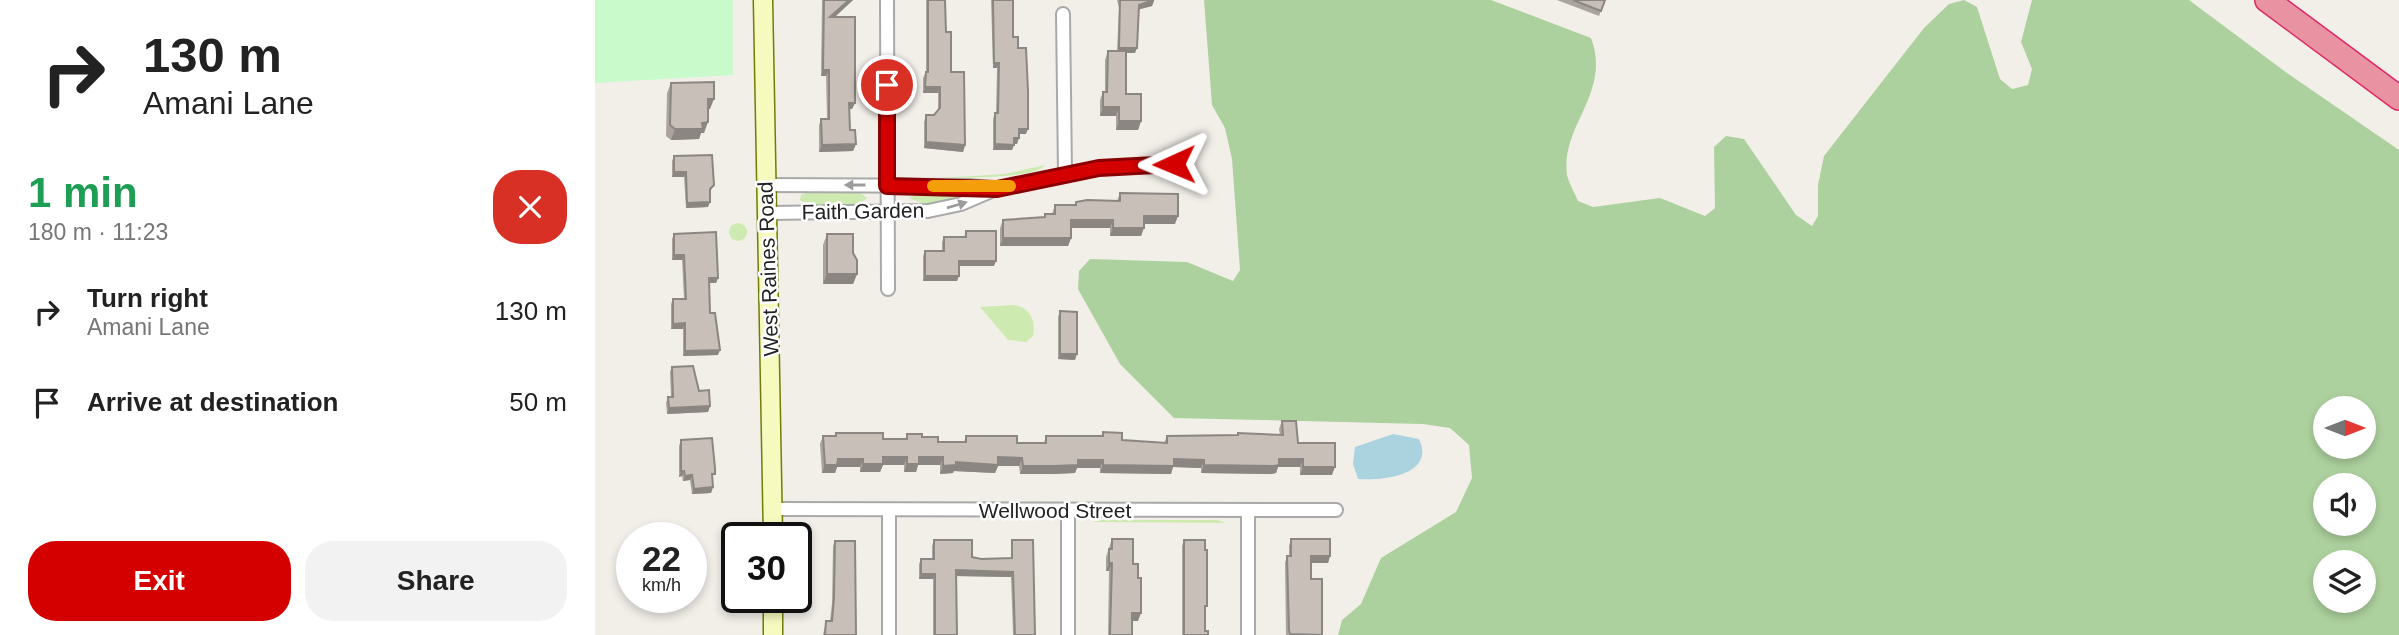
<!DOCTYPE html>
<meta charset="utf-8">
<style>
:root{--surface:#fff;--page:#f2f2f2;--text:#222;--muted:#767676;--accent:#d40000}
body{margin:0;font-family:Helvetica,sans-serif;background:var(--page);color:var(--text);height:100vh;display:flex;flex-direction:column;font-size:26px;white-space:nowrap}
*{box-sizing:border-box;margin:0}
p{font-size:23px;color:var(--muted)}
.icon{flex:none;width:38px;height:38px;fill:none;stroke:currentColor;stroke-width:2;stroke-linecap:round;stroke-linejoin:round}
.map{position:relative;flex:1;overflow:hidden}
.sheet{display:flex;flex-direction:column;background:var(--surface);width:595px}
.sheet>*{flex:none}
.guide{background:#fff;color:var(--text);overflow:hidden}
.needle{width:46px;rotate:90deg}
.fabs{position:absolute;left:1718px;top:396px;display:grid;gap:14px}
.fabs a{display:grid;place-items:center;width:63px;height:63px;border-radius:50%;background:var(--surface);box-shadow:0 4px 10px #0003;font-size:35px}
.speed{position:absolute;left:21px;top:522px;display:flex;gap:14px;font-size:35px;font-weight:700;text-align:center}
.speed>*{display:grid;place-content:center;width:91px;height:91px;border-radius:50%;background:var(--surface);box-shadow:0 4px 10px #0003;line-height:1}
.speed small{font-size:18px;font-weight:400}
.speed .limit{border:4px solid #111;border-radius:10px;background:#fff;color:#111}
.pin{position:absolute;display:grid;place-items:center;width:60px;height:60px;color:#fff;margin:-30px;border:4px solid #fff;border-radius:50%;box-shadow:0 2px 7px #0007}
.me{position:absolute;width:77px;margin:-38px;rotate:269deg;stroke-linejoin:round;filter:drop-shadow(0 0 5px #0008)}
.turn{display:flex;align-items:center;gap:24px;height:147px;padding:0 28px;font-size:32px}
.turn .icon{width:91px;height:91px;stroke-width:2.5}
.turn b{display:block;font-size:49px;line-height:60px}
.round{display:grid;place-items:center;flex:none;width:74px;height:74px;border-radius:28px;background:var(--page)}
.overview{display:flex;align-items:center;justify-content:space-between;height:119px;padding:0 28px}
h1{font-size:42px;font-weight:700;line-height:52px;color:#1e9e55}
.action{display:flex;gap:14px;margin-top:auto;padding:14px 28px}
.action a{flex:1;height:80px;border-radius:28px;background:var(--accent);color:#fff;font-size:28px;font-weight:700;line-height:80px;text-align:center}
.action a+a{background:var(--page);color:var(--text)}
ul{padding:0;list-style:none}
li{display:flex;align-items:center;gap:21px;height:91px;padding:0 28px}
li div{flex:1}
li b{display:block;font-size:26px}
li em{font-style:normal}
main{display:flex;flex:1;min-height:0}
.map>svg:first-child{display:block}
</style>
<main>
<section class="sheet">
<div class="guide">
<div class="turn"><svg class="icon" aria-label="right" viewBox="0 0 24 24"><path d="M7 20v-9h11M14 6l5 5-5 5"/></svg><div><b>130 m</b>Amani Lane</div></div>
</div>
<div class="overview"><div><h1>1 min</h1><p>180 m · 11:23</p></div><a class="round" style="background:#d93025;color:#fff"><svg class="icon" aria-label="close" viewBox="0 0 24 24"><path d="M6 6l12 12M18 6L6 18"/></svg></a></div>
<ul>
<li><svg class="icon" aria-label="right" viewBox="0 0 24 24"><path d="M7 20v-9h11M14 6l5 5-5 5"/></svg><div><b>Turn right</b><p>Amani Lane</p></div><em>130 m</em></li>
<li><svg class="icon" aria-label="arrive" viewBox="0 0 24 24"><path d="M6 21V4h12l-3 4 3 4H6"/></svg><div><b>Arrive at destination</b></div><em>50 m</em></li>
</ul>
<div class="action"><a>Exit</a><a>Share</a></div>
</section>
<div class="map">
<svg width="1804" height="635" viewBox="0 0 1804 635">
<rect width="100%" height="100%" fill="#f2efe9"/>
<g fill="#cdebb0">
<path d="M 450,165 C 441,179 365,178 344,178 L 410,174 Z"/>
<path d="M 329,191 L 373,192 L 376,193 L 332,205 L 314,198 Z"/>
<path d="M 214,192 L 264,192 L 272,198 C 262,209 217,208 205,200 L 206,195 Z"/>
<circle cx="143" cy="232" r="9"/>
<path d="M 418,305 C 435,307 441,320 438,336 L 431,342 L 413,340 L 385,307 Z"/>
<path d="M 507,520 L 622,520 L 631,523 L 497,522 Z"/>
</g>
<path fill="#add19e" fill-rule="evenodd" d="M 609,0 L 896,0 L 996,38 C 1017,93 965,126 972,175 C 974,184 980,193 983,201 L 998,207 L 1065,198 L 1110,216 L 1120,208 L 1119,147 L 1131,136 L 1149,139 L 1201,215 L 1217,226 L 1223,216 L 1223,185 L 1229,156 L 1329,28 L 1354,4 L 1369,0 L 1382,7 L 1405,79 L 1417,89 L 1433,85 L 1437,69 L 1426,42 L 1437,0 L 1594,0 L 1692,73 L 1804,150 L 1804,635 L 743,635 L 747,620 L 766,604 L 786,558 L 861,512 L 877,478 L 874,445 L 855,428 L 828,424 L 579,418 L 525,364 L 483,289 L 484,271 L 495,259 L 592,262 L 638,281 L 645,270 L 637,159 L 630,128 L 617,105 ZM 1731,408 L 1769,408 L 1769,446 L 1731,446 ZM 1731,485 L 1769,485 L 1769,523 L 1731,523 ZM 1731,562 L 1769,562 L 1769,600 L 1731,600 Z"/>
<path fill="#c8facc" d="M 0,0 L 138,0 L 138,75 L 0,83 Z"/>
<path fill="#aad3df" d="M 798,434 L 824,439 C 841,475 788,481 763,479 L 758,464 L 760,447 Z"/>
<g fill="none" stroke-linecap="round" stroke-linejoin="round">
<defs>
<g id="street">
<path d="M 292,0 L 293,289"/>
<path d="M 468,14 L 470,173"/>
<path d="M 171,185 L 374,186 L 402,189 L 504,168 L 579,164"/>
<path d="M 172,213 L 333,211 L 366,204 L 401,189"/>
<path d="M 178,509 L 741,510"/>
<path d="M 294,510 L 294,635"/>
<path d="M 653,510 L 653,635"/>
<path d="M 473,635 L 473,510"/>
</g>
<g id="secondary">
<path d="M 168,0 L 178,537"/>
<path d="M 178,597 L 178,635"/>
</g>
<path id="highway" d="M 1672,0 L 1804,98"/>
</defs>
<use href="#street" stroke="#a9a9a9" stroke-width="16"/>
<use href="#secondary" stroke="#707d05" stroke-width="21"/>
<use href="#highway" stroke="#dc2a67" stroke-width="26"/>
<use href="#street" stroke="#fff" stroke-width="12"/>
<use href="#secondary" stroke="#f7fabf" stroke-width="18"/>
<use href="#highway" stroke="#e892a2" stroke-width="23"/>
</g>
<g fill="#aba49e">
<path d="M 227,0 L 258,0 L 240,17 L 260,103 L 257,109 L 255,109 L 255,130 L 261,144 L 258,151 L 224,152 L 224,125 L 226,119 L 232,119 L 231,76 L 226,76 Z"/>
<path d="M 331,0 L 350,0 L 351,32 L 356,72 L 370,145 L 368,152 L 329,148 L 329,122 L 331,115 L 339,115 L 343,111 L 343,93 L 328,93 L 328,78 L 331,72 Z"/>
<path d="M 396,0 L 418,0 L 418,37 L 423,48 L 431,134 L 424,134 L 422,144 L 419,144 L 417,150 L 398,150 L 398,119 L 400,113 L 401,113 L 402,68 L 398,68 Z"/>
<path d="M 522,0 L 559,0 L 557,6 L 544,9 L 540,53 L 531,53 L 531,94 L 546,121 L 543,130 L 521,130 L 521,116 L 505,116 L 505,100 L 508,92 L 510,92 L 510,60 L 513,51 L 522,51 L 524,8 Z"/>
<path d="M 962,0 L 1010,0 L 1004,16 Z"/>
<path d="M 76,83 L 115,109 L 113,109 L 109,133 L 106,133 L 104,139 L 76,140 L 71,136 L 72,93 Z"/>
<path d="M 79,156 L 119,185 L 115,192 L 113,207 L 91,208 L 89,177 L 77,177 L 77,161 Z"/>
<path d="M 525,193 L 580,224 L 549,224 L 546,236 L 515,236 L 515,228 L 476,228 L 476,238 L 473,246 L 405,246 L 405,228 L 408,220 L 449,217 L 450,214 L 457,214 L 460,205 L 480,205 L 481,202 L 522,201 Z"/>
<path d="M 371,231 L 399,266 L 364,266 L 362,281 L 328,281 L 328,256 L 330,251 L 347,251 L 347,242 L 349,237 L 369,237 Z"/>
<path d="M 79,234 L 123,278 L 121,283 L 114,283 L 115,313 L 123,355 L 88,356 L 88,329 L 76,329 L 76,304 L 78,299 L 89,299 L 87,260 L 77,260 L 77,239 Z"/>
<path d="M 232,234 L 258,253 L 262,274 L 258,284 L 228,284 L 228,245 Z"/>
<path d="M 465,311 L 480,360 L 463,359 L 463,317 Z"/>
<path d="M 77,367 L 104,391 L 115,406 L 113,412 L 72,414 L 71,403 L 73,397 L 76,397 L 75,372 Z"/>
<path d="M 687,421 L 703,443 L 737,475 L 705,475 L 705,467 L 683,467 L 681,473 L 676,474 L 606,473 L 606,468 L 578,467 L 576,474 L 505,473 L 505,468 L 482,468 L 480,473 L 457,474 L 425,474 L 424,466 L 403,466 L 400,473 L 359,471 L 358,473 L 345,474 L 345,465 L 323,465 L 321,472 L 309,472 L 309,465 L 288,465 L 285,472 L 265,472 L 265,467 L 242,467 L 240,473 L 227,473 L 225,444 L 228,436 L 240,436 L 241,433 L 288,439 L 311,439 L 312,434 L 343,442 L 369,442 L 371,436 L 422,443 L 449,443 L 451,436 L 506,436 L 508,432 L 527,440 L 569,443 L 572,436 L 642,436 L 643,433 L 685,435 L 684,429 Z"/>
<path d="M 86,440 L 118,479 L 118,487 L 116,493 L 97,494 L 95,480 L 88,481 L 87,476 L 84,477 L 84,446 Z"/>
<path d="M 517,539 L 538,564 L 543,621 L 537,621 L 537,635 L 513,635 L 514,571 L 511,571 L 511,557 Z"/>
<path d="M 696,539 L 735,556 L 733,563 L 716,563 L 716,579 L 727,635 L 691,635 L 690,563 L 692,556 L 694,556 L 694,546 Z"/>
<path d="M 339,540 L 377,557 L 386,559 L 416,558 L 416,546 L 417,540 L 440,635 L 418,635 L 416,577 L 361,576 L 362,635 L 338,635 L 338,579 L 324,579 L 324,564 L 326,559 L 337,559 L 337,546 Z"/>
<path d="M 589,540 L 610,612 L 610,631 L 613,635 L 587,635 L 587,546 Z"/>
<path d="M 240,541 L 261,635 L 228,635 L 231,621 L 235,621 L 237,603 L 238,546 Z"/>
</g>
<g fill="#8b8681">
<path d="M 254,0 L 258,0 L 233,23 L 235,17 Z"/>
<path d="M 559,1 L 557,6 L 542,10 L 544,5 Z"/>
<path d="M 524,48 L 542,48 L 540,53 L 522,53 Z"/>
<path d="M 399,63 L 404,63 L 402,68 L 398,68 Z"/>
<path d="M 228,70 L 234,70 L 231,76 L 226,76 Z"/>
<path d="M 330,87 L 345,87 L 343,93 L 328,93 Z"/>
<path d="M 113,99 L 119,99 L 115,109 L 109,109 Z"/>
<path d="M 254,103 L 260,103 L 257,109 L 252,109 Z"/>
<path d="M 508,107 L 524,107 L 521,116 L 505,116 Z"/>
<path d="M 524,121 L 546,121 L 543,130 L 521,130 Z"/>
<path d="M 113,122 L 109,133 L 106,133 L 104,139 L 76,140 L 80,129 L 107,123 Z"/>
<path d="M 424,129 L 433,129 L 431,134 L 422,134 Z"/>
<path d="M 419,138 L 424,138 L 422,144 L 417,144 Z"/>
<path d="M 331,142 L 370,145 L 368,152 L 329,148 Z"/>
<path d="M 261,144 L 258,151 L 224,152 L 227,145 Z"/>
<path d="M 400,144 L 419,145 L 417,150 L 398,150 Z"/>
<path d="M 79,172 L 91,172 L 89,177 L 77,177 Z"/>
<path d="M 115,202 L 113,207 L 91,208 L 92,203 Z"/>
<path d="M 549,216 L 583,216 L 580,224 L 546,224 Z"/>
<path d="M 476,220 L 518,220 L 515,228 L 473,228 Z"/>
<path d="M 518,228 L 549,228 L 546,236 L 515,236 Z"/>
<path d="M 408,238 L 476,238 L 473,246 L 405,246 Z"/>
<path d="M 79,255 L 89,255 L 87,260 L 77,260 Z"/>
<path d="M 364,261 L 401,261 L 399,266 L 362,266 Z"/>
<path d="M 232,274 L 262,274 L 258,284 L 228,284 Z"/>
<path d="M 330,276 L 364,276 L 362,281 L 328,281 Z"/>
<path d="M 114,278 L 123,278 L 121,283 L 112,283 Z"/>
<path d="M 90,323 L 88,329 L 76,329 L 78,324 Z"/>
<path d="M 125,350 L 123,355 L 88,356 L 90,351 Z"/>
<path d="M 465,354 L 482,354 L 480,360 L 463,359 Z"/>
<path d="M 115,406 L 113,412 L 72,414 L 74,408 Z"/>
<path d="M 288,457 L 312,457 L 309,465 L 288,465 L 285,472 L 265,472 L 268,464 Z"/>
<path d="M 324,457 L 348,457 L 345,465 L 323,465 L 321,472 L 309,472 L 312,464 Z"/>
<path d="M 403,457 L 427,458 L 424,466 L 403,466 L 400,473 L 359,471 L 358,473 L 345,474 L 348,466 L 361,462 Z"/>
<path d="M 243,459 L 268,459 L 265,467 L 242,467 L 240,473 L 227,473 L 230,465 Z"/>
<path d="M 579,459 L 609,460 L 606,468 L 578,467 L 576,474 L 505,473 L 508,465 Z"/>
<path d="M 684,459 L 708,459 L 705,467 L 683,467 L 681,473 L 676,474 L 606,473 L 609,465 Z"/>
<path d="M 483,460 L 508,460 L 505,468 L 482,468 L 480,473 L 457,474 L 425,474 L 428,466 Z"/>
<path d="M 708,467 L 740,467 L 737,475 L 705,475 Z"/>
<path d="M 86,471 L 89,471 L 87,476 L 84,477 Z"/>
<path d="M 97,475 L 95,480 L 88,481 L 90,476 Z"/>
<path d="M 118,487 L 116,493 L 97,494 L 99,489 Z"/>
<path d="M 716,556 L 735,556 L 733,563 L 714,563 Z"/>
<path d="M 514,563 L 517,563 L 514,571 L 511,571 Z"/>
<path d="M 361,570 L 418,572 L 416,577 L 359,576 Z"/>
<path d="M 326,574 L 340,574 L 338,579 L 324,579 Z"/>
<path d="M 537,613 L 546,613 L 543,621 L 534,621 Z"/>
</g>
<g fill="#c7bfb8" stroke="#8b8681" stroke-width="2">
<path d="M 229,0 L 254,0 L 235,17 L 260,17 L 260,103 L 254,103 L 255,130 L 260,130 L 261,144 L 227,145 L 226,119 L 234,119 L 234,70 L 228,70 Z"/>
<path d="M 333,0 L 350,0 L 351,32 L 356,32 L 356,72 L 369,72 L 370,145 L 331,142 L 331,115 L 339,115 L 345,108 L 345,87 L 330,87 L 331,72 L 333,72 Z"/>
<path d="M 398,0 L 418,0 L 418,37 L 423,37 L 423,48 L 431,48 L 433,91 L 433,129 L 424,129 L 424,138 L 419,138 L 419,145 L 400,144 L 400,113 L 403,113 L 404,63 L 399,63 Z"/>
<path d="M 525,0 L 559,0 L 544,5 L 542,48 L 524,48 Z"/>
<path d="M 978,0 L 1010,0 L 1006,11 Z"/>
<path d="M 513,51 L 531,51 L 531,94 L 546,94 L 546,121 L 524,121 L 524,107 L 508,107 L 508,92 L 512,92 Z"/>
<path d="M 119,82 L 119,99 L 113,99 L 113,122 L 107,123 L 108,129 L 80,129 L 75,125 L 76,83 Z"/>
<path d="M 117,155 L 119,185 L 115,189 L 115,202 L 92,203 L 91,172 L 79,172 L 79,156 Z"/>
<path d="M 525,193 L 583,194 L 583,216 L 549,216 L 549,228 L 518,228 L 518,220 L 476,220 L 476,238 L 408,238 L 408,220 L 450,217 L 450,214 L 460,214 L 460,205 L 481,205 L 481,202 L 492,200 L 525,201 Z"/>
<path d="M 371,231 L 401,231 L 401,261 L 364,261 L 364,276 L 330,276 L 330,251 L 349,251 L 349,237 L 371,237 Z"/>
<path d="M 121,232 L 123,278 L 114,278 L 115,313 L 120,313 L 125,350 L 90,351 L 90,323 L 78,324 L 78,299 L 91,299 L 89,255 L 79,255 L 79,234 Z"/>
<path d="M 232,234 L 258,234 L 258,253 L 262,260 L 262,274 L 232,274 Z"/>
<path d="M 465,311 L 482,312 L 482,354 L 465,354 Z"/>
<path d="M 98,366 L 104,391 L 114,390 L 115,406 L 74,408 L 73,397 L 78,397 L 77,367 Z"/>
<path d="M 687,421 L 701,421 L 703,443 L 740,443 L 740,467 L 708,467 L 708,459 L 684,459 L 684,465 L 679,466 L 609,465 L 609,460 L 579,459 L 579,466 L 508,465 L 508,460 L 483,460 L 483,465 L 459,466 L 428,466 L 427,458 L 403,457 L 403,465 L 361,462 L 361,465 L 348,466 L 348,457 L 324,457 L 324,464 L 312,464 L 312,457 L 288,457 L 288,464 L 268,464 L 268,459 L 243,459 L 242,465 L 230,465 L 228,436 L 241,436 L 241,433 L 288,433 L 288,439 L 312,439 L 312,434 L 327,434 L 327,437 L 343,437 L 343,442 L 371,442 L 371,436 L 422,436 L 422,443 L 451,443 L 451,436 L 508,436 L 508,432 L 527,433 L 527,440 L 572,443 L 572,436 L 643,435 L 643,433 L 688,435 Z"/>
<path d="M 117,438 L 120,468 L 120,474 L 117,474 L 118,487 L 99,489 L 97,475 L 90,476 L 89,471 L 86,471 L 86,440 Z"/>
<path d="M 517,539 L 538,539 L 538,564 L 543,564 L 543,578 L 546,578 L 546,613 L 537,613 L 537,635 L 515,635 L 517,563 L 514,563 L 514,549 L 517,549 Z"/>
<path d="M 696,539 L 735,539 L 735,556 L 716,556 L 716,579 L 727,579 L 727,635 L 695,634 L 694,630 L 692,556 L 696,556 Z"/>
<path d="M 339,540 L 377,540 L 377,557 L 386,559 L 417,558 L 417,540 L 438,540 L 440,635 L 420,635 L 418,572 L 361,570 L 362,635 L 340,635 L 340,574 L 326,574 L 326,559 L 339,559 Z"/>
<path d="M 589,540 L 610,540 L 610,550 L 612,550 L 612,606 L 610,606 L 610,631 L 613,631 L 613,635 L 589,635 Z"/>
<path d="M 240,541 L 260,541 L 261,635 L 230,635 L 231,621 L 237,621 L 239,598 Z"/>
</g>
<defs><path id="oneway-solid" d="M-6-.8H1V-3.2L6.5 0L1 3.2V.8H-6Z" transform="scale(1.75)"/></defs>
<g fill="#9c9c9c">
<use href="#oneway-solid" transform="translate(260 185) rotate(-180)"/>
<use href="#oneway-solid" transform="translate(362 205) rotate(-16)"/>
</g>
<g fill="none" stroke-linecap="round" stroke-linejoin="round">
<defs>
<path id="route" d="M 292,85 L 292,186 L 402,189 L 504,168 L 579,164"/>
</defs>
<use href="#route" stroke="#8a0000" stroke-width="18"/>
<use href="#route" stroke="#d40000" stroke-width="12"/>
<path stroke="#f59e0b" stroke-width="12" d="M 338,186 L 415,186"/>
</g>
<g text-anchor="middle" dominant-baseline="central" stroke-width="5" stroke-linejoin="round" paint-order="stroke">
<g font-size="21" fill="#222" stroke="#fff">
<text transform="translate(268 211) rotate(-1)">Faith Garden</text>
<text transform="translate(173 269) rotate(-92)">West Raines Road</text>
<text x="460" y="510">Wellwood Street</text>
</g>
</g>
</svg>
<div class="fabs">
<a><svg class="needle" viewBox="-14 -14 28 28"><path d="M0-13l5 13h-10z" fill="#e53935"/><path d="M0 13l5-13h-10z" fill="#767676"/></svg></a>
<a><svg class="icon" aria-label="sound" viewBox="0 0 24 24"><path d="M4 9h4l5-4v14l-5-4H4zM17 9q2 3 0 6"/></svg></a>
<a><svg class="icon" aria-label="layers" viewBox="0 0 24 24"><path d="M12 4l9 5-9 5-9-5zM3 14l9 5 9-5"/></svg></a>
</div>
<div class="speed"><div>22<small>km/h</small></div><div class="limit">30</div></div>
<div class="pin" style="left:292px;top:85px;background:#d93025"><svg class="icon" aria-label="arrive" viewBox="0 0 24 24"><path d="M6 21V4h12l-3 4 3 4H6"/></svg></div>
<svg class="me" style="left:579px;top:164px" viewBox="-20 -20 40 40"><path d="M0-17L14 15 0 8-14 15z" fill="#d40000" stroke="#fff" stroke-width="4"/></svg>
</div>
</main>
